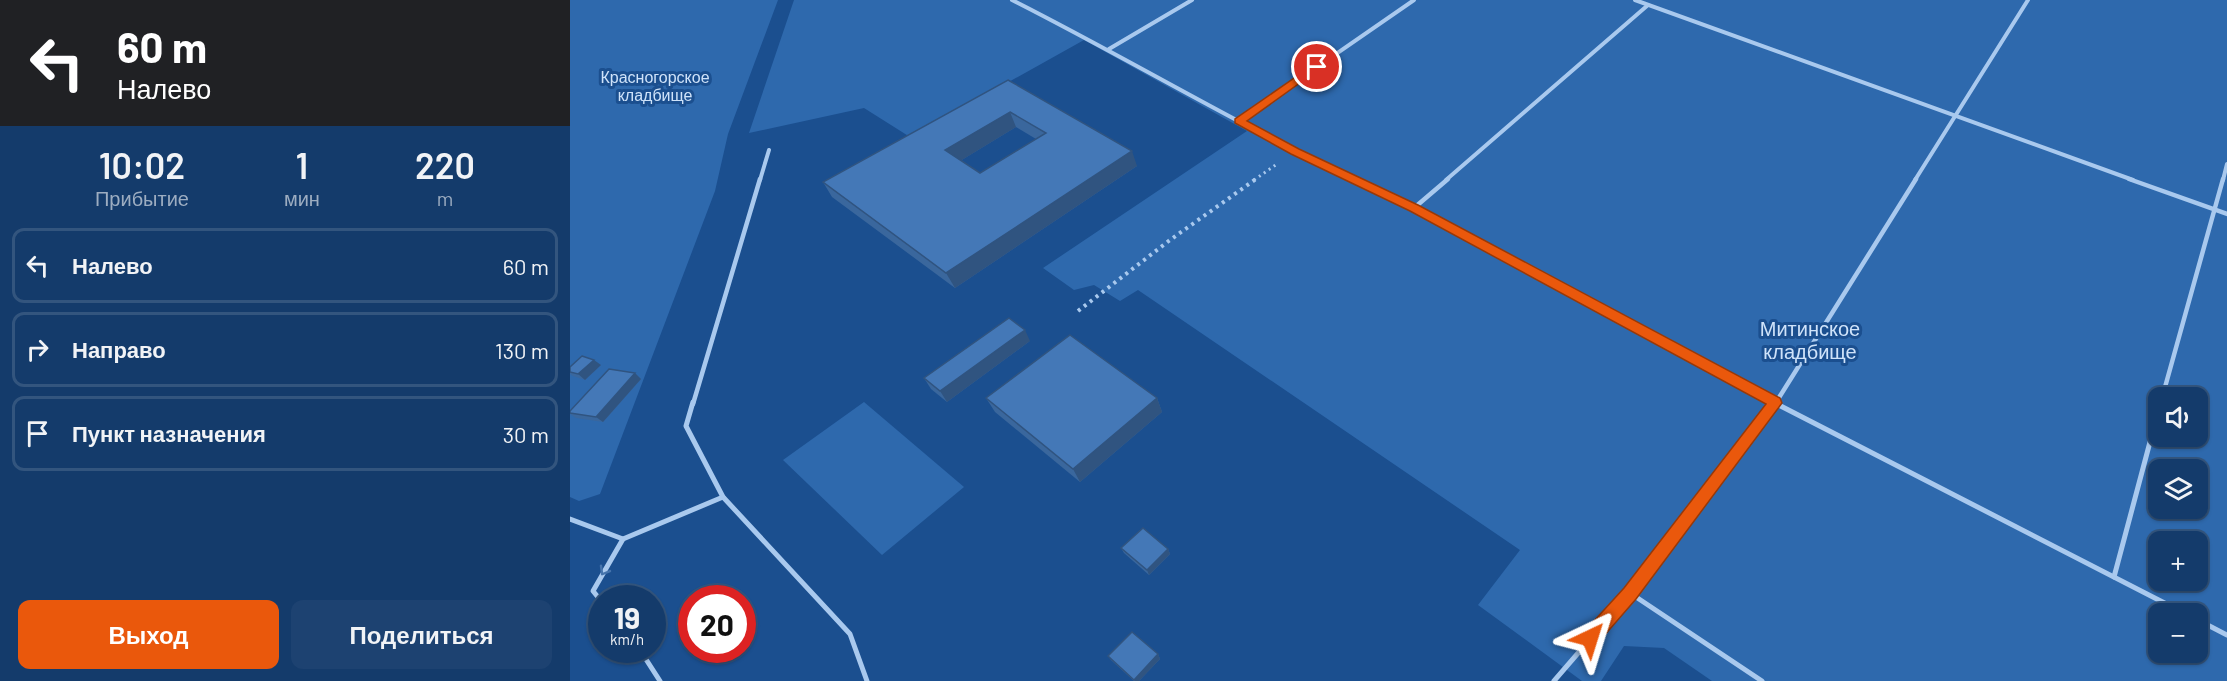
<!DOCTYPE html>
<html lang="ru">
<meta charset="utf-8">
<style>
:root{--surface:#143b6b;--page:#1d4271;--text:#f1f3f6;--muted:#9dadc1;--line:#33557e;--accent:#ea580c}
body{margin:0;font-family:Barlow,sans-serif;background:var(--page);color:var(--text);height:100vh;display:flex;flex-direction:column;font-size:22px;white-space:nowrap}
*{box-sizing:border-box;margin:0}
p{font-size:20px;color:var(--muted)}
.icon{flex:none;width:33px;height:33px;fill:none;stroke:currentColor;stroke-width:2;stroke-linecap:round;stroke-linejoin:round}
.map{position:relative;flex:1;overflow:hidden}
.details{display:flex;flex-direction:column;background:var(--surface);width:570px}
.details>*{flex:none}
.guide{background:#202124;color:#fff;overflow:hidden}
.buttons{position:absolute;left:1578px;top:387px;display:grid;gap:12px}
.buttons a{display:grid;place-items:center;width:60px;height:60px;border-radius:12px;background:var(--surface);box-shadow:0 2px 4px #0004,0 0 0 2px var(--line);font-size:30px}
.speed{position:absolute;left:18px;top:585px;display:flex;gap:12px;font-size:30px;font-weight:700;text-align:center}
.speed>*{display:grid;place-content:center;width:78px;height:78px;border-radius:50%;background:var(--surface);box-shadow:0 2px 4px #0004,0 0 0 2px var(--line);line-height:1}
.speed small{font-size:15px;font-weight:400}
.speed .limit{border:9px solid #d22;background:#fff;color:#111}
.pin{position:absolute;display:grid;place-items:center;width:51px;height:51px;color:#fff;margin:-26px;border:3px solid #fff;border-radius:50%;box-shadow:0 2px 6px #0007}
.me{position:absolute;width:66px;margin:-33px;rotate:41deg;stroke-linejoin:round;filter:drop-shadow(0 0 4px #0008)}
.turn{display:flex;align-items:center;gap:21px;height:126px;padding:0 18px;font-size:27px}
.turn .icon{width:78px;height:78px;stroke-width:2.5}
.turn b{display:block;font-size:42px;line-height:51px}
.eta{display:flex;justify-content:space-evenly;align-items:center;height:102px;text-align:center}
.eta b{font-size:36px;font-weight:600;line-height:42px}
.cta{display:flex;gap:12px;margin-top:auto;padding:12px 18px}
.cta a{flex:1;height:69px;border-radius:12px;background:var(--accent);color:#fff;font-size:24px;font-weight:600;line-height:69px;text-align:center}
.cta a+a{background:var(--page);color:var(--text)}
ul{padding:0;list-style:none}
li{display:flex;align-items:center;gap:18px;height:75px;margin:0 12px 9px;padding:0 6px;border:3px solid var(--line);border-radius:12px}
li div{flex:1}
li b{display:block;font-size:22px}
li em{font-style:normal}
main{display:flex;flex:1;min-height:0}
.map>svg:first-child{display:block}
</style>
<main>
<section class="details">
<div class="guide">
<div class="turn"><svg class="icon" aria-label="left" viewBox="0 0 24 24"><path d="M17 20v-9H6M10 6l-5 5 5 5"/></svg><div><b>60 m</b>Налево</div></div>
</div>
<div class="eta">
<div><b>10:02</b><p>Прибытие</p></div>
<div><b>1</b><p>мин</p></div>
<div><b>220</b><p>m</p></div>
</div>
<ul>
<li><svg class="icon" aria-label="left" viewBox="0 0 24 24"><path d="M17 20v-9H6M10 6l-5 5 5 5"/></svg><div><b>Налево</b></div><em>60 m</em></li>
<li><svg class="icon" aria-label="right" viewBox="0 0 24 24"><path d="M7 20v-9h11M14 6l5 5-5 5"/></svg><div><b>Направо</b></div><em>130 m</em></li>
<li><svg class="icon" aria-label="arrive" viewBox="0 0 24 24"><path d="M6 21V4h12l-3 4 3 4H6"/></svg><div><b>Пункт назначения</b></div><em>30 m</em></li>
</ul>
<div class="cta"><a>Выход</a><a>Поделиться</a></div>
</section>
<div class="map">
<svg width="1657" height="681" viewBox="0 0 1657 681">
<rect width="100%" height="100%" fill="#1b4f8f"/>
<g fill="#2e69ad" fill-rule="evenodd">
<path d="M 0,0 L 208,0 L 158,134 L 145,191 L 30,494 L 9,501 L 0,497 Z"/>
<path d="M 224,0 L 1657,0 L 1657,681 L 1142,681 L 1094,648 L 1054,646 L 1031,681 L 1012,681 L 908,605 L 950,550 L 568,290 L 550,301 L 524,285 L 504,290 L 473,268 L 677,131 L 514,40 L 340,137 L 294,108 L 179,133 ZM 1588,398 L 1628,398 L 1628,436 L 1588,436 ZM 1588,470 L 1628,470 L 1628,508 L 1588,508 ZM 1588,542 L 1628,542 L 1628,580 L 1588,580 ZM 1588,614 L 1628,614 L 1628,652 L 1588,652 Z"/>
<path d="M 294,402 L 394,487 L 312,555 L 213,460 Z"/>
</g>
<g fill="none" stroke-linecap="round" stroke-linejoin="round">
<path stroke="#a9c9ee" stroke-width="3" stroke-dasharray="2 4" stroke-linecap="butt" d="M 684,180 L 707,164"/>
<path stroke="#a9c9ee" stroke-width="4" stroke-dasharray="3 4.5" stroke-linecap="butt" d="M 508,311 L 600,240 L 686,179"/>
<g stroke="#a9c9ee" stroke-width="4">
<path d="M 442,0 C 557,58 668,125 785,180"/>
<path d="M 1065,0 L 1563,180"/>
<path d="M 539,49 L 622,0"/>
<path d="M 669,121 L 844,0"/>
<path d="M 190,180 L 199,150"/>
<path d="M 876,180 L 1078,5"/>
<path d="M 1345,180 L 1458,0"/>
<path d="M 1653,180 L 1657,164"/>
</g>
<g stroke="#a9c9ee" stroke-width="4.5">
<path d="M 782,179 L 844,208 L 1206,404"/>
<path d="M 1559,179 L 1657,214"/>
<path d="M 844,208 L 878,179"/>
<path d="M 1592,398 L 1653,179"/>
<path d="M 123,404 L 190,179"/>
<path d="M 1205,404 L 1346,179"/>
</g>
<g stroke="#a9c9ee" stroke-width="5">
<path d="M 123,402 L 116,426 L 153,497 L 280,634 L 297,681"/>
<path d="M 1203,402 L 1616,614"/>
<path d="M 0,519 L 53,539 L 153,497"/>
<path d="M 1544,577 L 1588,412"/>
<path d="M 1060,593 L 1192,681"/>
<path d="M 32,602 L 23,591 L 53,539"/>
<path d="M 1628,620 L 1657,635"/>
<path d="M 70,650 L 90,681"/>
<path d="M 984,681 L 1060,593 L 1206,402"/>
</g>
</g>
<g fill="#3a679d" fill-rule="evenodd">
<path d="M 438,80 L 567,166 L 385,288 L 262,197 L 253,182 ZM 446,127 L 466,139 L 410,173 L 390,161 Z"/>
<path d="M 460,341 L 377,402 L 361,389 L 354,378 Z"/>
<path d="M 31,365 L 15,380 L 3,376 L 0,374 L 0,367 Z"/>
<path d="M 71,379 L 33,422 L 6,418 L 0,414 L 0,411 Z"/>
<path d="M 416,398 L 587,398 L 592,412 L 510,482 L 425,412 Z"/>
<path d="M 551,548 L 598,549 L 600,554 L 579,575 L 554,553 Z"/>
<path d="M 588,654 L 590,659 L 569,681 L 564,681 L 541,660 L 538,656 Z"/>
</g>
<g fill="#305480">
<path d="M 440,112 L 446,127 L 382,166 L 375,150 Z"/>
<path d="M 562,151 L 567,166 L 385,288 L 376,273 Z"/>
<path d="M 455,330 L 460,341 L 377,402 L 370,391 Z"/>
<path d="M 24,360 L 31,365 L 15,380 L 8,374 Z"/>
<path d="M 65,373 L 71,379 L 33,422 L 26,417 Z"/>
<path d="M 587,398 L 592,412 L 510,482 L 503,469 Z"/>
<path d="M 598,549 L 600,554 L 579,575 L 577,570 Z"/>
<path d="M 588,654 L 590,659 L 569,681 L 565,681 L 564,680 Z"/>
</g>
<g fill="#4478b7" stroke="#305480" stroke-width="1.5" fill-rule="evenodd">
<path d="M 438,80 L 562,151 L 376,273 L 253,182 ZM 440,112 L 476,133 L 410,173 L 375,150 Z"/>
<path d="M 439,318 L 455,330 L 370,391 L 354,378 Z"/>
<path d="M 500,335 L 587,398 L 503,469 L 416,398 Z"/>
<path d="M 12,356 L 24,360 L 8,374 L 0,372 L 0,367 Z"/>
<path d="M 39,369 L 65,373 L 26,417 L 0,413 L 0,411 Z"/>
<path d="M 573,528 L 598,549 L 577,570 L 551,548 Z"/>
<path d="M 562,632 L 588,654 L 564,680 L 538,656 Z"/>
</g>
<defs><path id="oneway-chevron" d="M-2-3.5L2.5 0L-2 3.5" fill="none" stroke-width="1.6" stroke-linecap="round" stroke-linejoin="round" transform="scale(1.5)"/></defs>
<use stroke="#4674ac" href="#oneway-chevron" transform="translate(34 571) rotate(120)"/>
<path fill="#ea580c" stroke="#983908" stroke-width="1.5" d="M 743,65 L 752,67 L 677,121 L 729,149 L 848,205 L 1210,398 L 1212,403 L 1066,599 L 1027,644 L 1020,647 L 1014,644 L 1012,638 L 1014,632 L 1054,588 L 1196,404 L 840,211 L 721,154 L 665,123 L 665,119 Z"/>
<g text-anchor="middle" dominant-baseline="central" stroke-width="6" stroke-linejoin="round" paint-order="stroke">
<g font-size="16" fill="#cfe3fa" stroke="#1b4f8f">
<text x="85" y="76">Красногорское<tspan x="85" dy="18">кладбище</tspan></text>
</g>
<g font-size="20" fill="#cfe3fa" stroke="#1b4f8f">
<text x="1240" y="328">Митинское<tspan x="1240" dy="23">кладбище</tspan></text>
</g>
</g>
</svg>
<div class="buttons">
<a><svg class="icon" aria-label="sound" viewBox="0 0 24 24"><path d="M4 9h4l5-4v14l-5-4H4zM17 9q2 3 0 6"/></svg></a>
<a><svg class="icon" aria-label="layers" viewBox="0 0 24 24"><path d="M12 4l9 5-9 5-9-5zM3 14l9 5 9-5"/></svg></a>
<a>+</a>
<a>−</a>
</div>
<div class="speed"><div>19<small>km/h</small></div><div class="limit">20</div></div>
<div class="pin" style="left:747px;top:67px;background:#d93025"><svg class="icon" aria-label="arrive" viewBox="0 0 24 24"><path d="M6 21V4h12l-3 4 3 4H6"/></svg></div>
<svg class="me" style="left:1020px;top:638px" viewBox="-20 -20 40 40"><path d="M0-17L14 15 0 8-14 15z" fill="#ea580c" stroke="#fff" stroke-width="4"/></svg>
</div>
</main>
